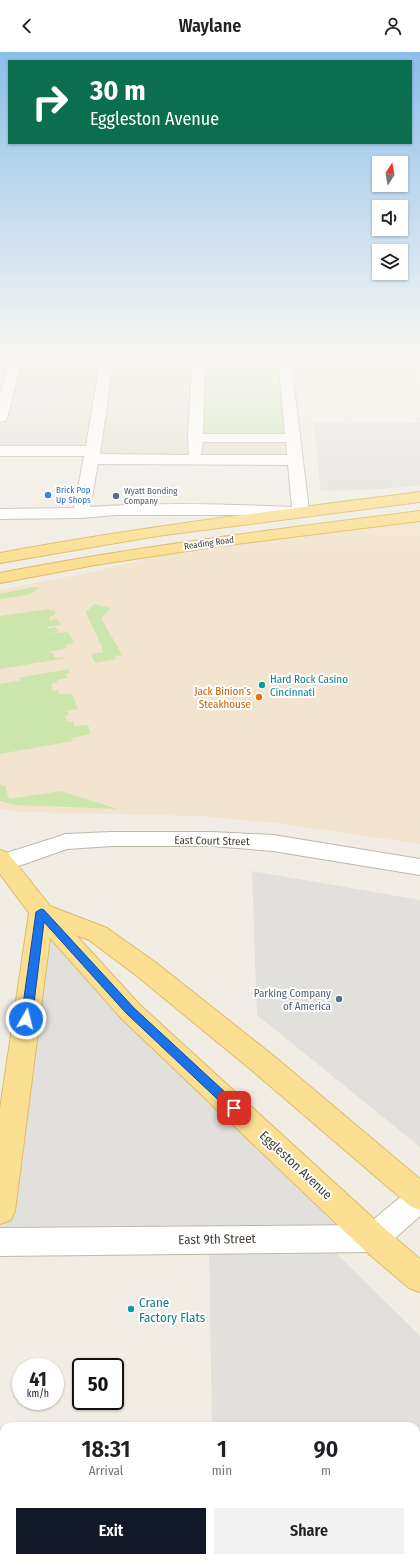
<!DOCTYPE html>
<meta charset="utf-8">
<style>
:root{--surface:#fff;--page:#f2f2f2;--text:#202124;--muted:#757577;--accent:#111827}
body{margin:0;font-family:"Fira Sans Condensed",sans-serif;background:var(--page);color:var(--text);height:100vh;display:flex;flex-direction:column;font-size:15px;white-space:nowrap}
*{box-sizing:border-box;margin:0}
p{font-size:13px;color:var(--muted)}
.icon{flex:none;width:22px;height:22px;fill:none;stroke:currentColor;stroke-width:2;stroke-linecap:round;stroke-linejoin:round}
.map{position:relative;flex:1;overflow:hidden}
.details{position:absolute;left:0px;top:1370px;width:420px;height:140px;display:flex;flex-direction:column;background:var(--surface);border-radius:12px 12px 0 0;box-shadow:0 1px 3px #0004}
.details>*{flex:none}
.banner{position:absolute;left:8px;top:8px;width:404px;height:84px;border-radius:0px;box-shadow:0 1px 3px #0004;background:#0b6e4f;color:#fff;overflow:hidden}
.needle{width:26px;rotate:11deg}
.tools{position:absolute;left:372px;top:104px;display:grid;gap:8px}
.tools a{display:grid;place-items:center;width:36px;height:36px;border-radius:0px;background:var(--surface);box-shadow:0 1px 3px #0004;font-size:20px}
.speed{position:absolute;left:12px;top:1306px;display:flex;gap:8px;font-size:20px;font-weight:700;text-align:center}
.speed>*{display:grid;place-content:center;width:52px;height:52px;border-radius:50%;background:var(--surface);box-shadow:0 1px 3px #0004;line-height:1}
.speed small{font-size:10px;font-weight:400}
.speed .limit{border:2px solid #111;border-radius:6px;background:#fff;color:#111}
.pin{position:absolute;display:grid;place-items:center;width:34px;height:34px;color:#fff;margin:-17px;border-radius:8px;box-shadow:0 2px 6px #0006}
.me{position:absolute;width:44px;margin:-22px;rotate:8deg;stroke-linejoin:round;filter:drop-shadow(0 0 3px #0008)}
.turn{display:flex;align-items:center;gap:14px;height:84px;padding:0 16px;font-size:18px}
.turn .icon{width:52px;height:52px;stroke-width:2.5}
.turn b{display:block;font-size:28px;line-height:34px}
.eta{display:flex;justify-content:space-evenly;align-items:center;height:68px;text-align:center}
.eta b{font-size:24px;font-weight:600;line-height:28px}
.primary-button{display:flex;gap:8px;margin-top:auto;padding:8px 16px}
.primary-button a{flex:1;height:46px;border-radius:0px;background:var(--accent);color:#fff;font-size:16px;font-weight:600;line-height:46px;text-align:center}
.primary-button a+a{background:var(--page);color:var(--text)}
header{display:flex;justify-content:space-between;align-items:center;height:52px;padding:0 16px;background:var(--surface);font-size:18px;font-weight:600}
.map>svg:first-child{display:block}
</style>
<header><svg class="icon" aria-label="back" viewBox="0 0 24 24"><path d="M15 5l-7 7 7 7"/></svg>Waylane<svg class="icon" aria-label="person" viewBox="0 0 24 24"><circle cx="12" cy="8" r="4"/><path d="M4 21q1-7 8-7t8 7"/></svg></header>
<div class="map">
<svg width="420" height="1510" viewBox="0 0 420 1510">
<rect width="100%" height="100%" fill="#f1ede4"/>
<path fill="#e5dfd2" d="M 18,300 L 420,300 L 420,313 L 286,313 L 296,408 L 91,407 L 92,399 L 0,399 L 0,366 Z"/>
<path fill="#f3e4cf" d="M 420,464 L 420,792 L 276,771 L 199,764 L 22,760 L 0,757 L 0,538 L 101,518 L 220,489 Z"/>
<g fill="#cbe5ad">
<path d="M 22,300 L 58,300 L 56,307 L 20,307 Z"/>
<path d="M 197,313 L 286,313 L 293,386 L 195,386 Z"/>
<path d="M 34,535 L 39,536 L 31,542 L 0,547 L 0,542 Z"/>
<path d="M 94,552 L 111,556 L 101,566 L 122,603 L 115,604 L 116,607 L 95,611 L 91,602 L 104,600 L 86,560 Z"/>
<path d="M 49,557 L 50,559 L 54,558 L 56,562 L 49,565 L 50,568 L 45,569 L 58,567 L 61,573 L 47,575 L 48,577 L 56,575 L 59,580 L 47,582 L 68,580 L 74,591 L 65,593 L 66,596 L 48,600 L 53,601 L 55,606 L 65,605 L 66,606 L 0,617 L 0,564 Z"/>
<path d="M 69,617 L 70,621 L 65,622 L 68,626 L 57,628 L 58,630 L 51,632 L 53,639 L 57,638 L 59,642 L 72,642 L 78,657 L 67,659 L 69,663 L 65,664 L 68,670 L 73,669 L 74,674 L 88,673 L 91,682 L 71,686 L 73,689 L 0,702 L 0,632 L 22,628 L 18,626 Z"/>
<path d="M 0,733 L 5,734 L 9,747 L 61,739 L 118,757 L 15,753 L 0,749 Z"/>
</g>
<g fill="#e2e0dc">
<path d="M 13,335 L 63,336 L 58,360 L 6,360 Z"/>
<path d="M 416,365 L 420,365 L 420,433 L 384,437 L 321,439 L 313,370 L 343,370 L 344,372 L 352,372 L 352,370 L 417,371 Z"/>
<path d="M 252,819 L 420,848 L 420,1095 L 257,963 Z"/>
<path d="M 41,860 L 373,1186 L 0,1190 L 0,1159 Z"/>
<path d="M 209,1199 L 336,1201 L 420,1284 L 420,1503 L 416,1503 L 416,1374 L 212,1374 Z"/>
</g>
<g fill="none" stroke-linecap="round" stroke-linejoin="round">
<defs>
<g id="minor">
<path d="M 11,300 L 24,300 L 22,309 L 100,309 L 101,300 L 114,300 L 113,309 L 192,309 L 192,300 L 206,300 L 205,309 L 278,309 L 278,300 L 291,300 L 292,309 L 420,309 L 420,317 L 292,317 L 308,450 L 308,460 L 306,463 L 300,465 L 245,463 L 116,463 L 81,466 L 0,467 L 0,457 L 74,456 L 84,404 L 0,404 L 0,394 L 86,394 L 99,317 L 20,317 L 7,366 L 5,369 L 0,370 L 0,341 L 7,317 L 0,317 L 0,309 L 9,309 ZM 112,317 L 192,317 L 188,386 L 189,403 L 100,402 ZM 205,317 L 279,317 L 285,382 L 203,382 ZM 203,390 L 286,390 L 287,403 L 201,403 ZM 98,412 L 288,413 L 292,455 C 225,452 157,450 90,455 Z"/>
<path d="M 112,780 L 212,780 L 273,783 L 420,807 L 420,823 L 273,799 L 212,794 L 112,794 L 67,797 L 13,816 L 5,818 L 0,816 L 0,803 L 57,785 L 65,782 Z"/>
<path d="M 420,1133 L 420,1164 L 384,1196 L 373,1200 L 0,1204 L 0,1176 L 367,1173 L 410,1137 Z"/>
</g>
<g id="major">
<path d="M 420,440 L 420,450 L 157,484 L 0,511 L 0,501 C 139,475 280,458 420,440 Z"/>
<path d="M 420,459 L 420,469 L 220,494 L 95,513 L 0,531 L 0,521 C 139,494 279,477 420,459 Z"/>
<path d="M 0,798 L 8,801 L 50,854 L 107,876 L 155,910 L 275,1005 L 420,1127 L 420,1158 L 410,1154 L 255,1021 L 137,924 L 89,888 L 76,883 L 139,952 L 384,1176 L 420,1207 L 420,1240 L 409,1236 L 362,1196 L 121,966 L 50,886 L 15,1159 L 11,1168 L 0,1172 L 0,1057 L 29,861 L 0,822 Z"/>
</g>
</defs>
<use href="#minor" stroke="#bfb8aa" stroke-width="2"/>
<use href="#major" stroke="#dfbc64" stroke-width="2"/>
<use href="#minor" fill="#fff" fill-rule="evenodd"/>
<use href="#major" fill="#fbdf93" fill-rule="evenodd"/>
</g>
<linearGradient id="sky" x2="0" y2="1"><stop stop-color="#8bbeea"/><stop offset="0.59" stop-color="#f9f7f3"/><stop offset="1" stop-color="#f9f7f3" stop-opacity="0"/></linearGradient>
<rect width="420" height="512" fill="url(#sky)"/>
<path fill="#1a73e8" stroke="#114b97" d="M 41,857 L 44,858 L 134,956 L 239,1053 L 240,1056 L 239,1059 L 234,1061 L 230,1059 L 126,961 L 44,870 L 32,967 L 30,970 L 26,971 L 22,970 L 21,967 L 36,860 Z"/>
<circle fill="#3f7fe0" stroke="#fff" stroke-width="1.5" cx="48" cy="443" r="4"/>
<g fill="#5c6f8a" stroke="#fff" stroke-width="1.5">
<circle cx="116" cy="444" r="4"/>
<circle cx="339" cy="947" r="4"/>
</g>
<g fill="#0f9aa8" stroke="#fff" stroke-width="1.5">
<circle cx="262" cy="633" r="4"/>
<circle cx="131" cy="1257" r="4"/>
</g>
<circle fill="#e8710a" stroke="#fff" stroke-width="1.5" cx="259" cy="645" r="4"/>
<g text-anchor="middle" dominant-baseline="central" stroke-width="4" stroke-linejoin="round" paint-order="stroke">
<g font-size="9" fill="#366cbe" stroke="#fff" text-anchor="start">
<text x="56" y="438">Brick Pop<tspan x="56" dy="10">Up Shops</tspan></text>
</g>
<g font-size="9" fill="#4e5e75" stroke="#fff" text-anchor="start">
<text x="124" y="439">Wyatt Bonding<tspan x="124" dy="10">Company</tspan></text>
</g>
<g font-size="9" fill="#433d34" stroke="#fff">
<text transform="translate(209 491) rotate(-8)">Reading Road</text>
</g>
<g font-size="11" fill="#0d838f" stroke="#fff" text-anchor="start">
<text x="270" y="627">Hard Rock Casino<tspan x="270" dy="13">Cincinnati</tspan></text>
</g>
<g font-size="11" fill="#c56008" stroke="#fff" text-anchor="end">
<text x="251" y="639">Jack Binion’s<tspan x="251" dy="13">Steakhouse</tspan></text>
</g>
<g font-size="11" fill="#433d34" stroke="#fff">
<text transform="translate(212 789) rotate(1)">East Court Street</text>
</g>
<g font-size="11" fill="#4e5e75" stroke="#fff" text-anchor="end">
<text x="331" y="941">Parking Company<tspan x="331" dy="13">of America</tspan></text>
</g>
<g font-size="13" fill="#433d34" stroke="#fff">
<text transform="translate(296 1113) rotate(43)">Eggleston Avenue</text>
<text transform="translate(217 1187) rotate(-1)">East 9th Street</text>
</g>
<g font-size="13" fill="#0d838f" stroke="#fff" text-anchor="start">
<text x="139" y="1250">Crane<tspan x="139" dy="15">Factory Flats</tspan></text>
</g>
</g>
</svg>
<div class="tools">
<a><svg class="needle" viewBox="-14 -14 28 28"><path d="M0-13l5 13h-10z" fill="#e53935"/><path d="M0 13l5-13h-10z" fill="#757577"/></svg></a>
<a><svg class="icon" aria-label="sound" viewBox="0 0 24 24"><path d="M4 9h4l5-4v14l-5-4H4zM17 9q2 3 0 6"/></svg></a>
<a><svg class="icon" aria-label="layers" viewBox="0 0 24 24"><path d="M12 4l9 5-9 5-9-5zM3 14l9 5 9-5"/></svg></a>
</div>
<div class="speed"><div>41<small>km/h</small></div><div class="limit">50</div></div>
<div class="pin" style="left:234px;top:1056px;background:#d93025"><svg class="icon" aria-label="arrive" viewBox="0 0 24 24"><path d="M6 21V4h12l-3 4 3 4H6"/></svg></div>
<svg class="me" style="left:26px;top:967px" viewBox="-20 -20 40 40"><circle r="17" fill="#1a73e8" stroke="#fff" stroke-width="3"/><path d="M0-11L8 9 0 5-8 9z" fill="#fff"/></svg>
<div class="banner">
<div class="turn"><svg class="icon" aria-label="right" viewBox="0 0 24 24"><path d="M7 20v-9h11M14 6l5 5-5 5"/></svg><div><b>30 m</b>Eggleston Avenue</div></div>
</div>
<section class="details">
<div class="eta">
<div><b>18:31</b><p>Arrival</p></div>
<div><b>1</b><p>min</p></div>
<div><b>90</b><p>m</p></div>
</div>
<div class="primary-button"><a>Exit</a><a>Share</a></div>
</section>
</div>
